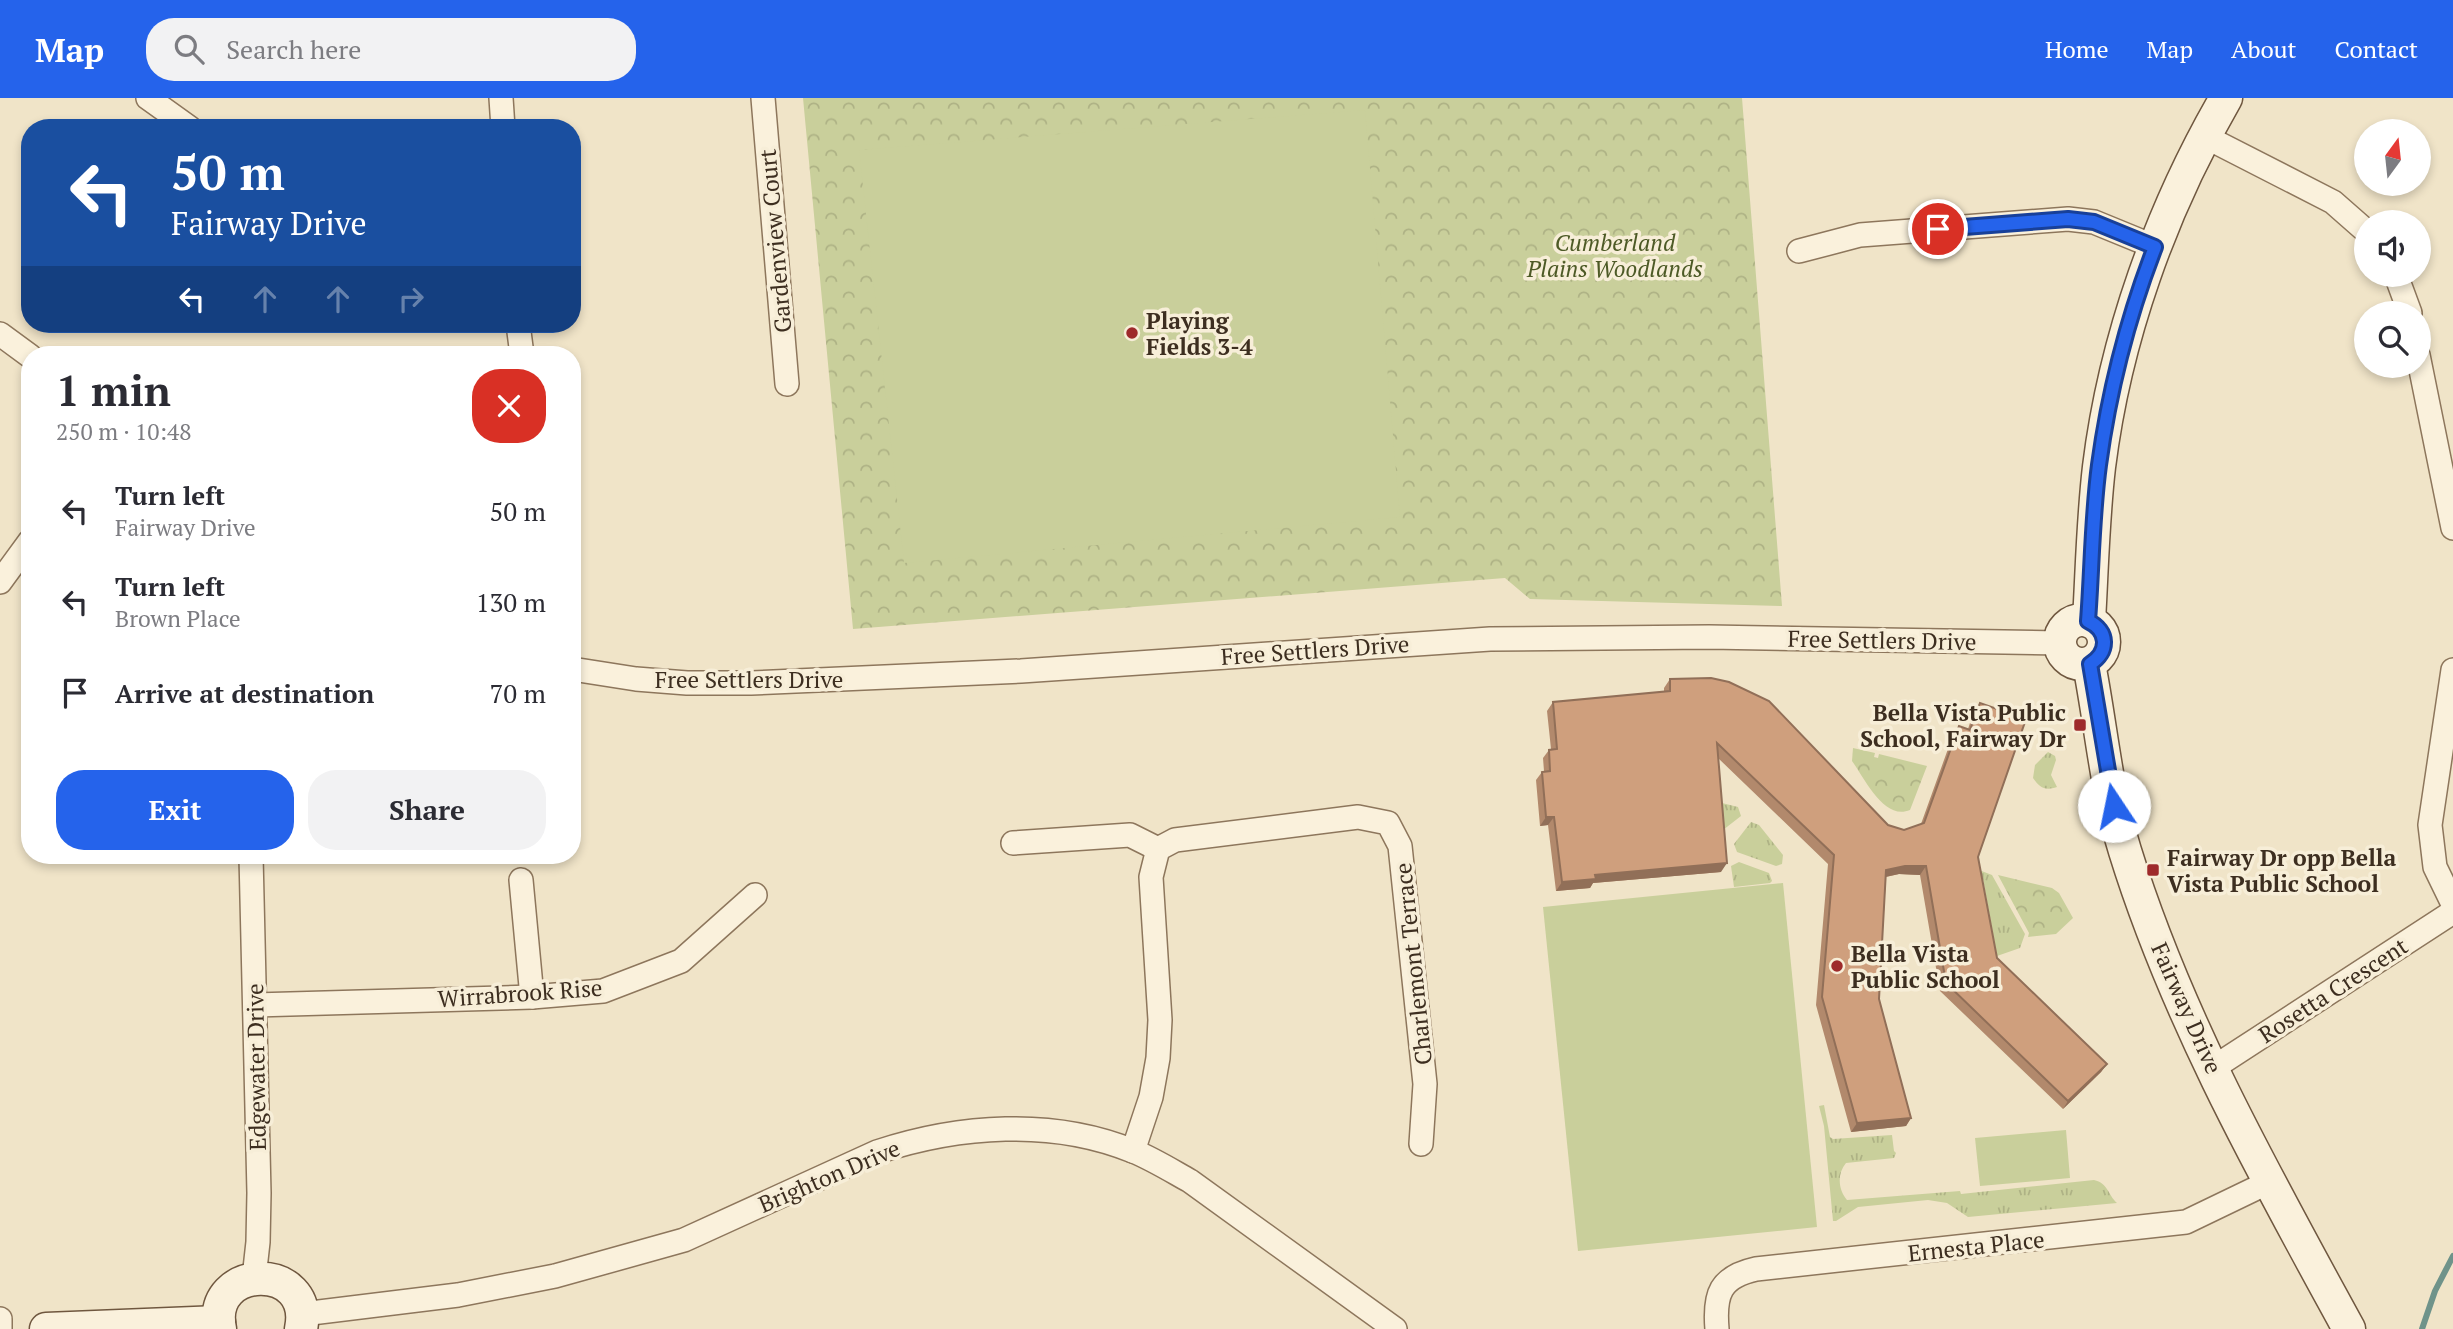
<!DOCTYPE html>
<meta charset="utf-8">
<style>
:root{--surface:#fff;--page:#f2f2f3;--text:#2b2b33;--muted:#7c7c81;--accent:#2563eb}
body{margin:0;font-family:"PT Serif",serif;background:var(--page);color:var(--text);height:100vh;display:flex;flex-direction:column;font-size:26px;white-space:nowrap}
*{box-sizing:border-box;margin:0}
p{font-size:23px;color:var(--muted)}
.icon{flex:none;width:38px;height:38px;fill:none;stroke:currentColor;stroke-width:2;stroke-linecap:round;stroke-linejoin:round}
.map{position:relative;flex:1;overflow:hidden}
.sheet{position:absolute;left:21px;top:248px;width:560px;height:518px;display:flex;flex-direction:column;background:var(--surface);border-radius:28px;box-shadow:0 4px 10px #0003}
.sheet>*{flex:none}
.top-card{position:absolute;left:21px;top:21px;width:560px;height:214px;border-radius:28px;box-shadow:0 4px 10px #0003;background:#1a4fa0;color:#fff;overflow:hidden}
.needle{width:46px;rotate:15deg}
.fabs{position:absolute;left:2354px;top:21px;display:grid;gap:14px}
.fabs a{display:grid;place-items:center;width:77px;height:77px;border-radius:50%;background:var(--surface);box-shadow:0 4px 10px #0003;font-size:35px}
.pin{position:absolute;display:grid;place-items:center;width:60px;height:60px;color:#fff;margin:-30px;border:4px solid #fff;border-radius:50%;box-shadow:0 2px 7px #0007}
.me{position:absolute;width:77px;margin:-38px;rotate:349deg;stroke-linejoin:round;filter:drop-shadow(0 0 5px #0008)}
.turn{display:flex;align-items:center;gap:24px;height:147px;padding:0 35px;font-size:32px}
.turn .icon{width:91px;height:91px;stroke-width:2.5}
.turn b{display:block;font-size:49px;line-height:60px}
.lanes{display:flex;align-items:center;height:66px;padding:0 35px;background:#0003;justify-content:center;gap:35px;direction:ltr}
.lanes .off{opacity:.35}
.round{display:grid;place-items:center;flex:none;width:74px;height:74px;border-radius:28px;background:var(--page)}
.head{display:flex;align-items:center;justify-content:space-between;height:119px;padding:0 35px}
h1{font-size:42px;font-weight:800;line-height:52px}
.button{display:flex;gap:14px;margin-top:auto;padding:14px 35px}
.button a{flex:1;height:80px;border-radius:28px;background:var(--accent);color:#fff;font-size:28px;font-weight:800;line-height:80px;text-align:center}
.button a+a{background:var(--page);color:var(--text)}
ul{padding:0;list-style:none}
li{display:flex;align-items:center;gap:21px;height:91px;padding:0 35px}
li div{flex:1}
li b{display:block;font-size:26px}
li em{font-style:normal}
header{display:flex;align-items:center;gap:42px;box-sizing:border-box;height:98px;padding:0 35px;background:var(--accent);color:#fff}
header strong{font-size:33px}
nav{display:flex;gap:38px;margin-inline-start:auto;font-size:24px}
.search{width:490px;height:63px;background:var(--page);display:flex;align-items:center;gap:18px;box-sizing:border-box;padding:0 24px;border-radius:28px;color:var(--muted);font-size:26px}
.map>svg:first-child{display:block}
</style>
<header>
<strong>Map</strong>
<div class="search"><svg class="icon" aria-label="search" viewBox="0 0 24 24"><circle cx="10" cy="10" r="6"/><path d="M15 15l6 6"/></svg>Search here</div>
<nav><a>Home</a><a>Map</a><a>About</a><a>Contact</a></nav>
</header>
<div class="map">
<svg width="2453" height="1231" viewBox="0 0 2453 1231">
<defs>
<pattern id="grass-tufts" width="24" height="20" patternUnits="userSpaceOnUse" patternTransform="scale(1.75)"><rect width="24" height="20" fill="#c9cf9b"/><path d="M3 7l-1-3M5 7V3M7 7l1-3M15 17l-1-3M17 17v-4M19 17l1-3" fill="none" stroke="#aeb285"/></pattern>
<pattern id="forest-crowns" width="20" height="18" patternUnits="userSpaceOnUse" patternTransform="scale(1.75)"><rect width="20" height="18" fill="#c9cf9b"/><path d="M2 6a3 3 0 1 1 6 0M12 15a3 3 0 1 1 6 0" fill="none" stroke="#aeb285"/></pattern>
</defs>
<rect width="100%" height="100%" fill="#f0e4c8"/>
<g fill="url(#grass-tufts)">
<path d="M 2048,654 L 2055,658 L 2056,662 L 2051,677 L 2057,689 C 2045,693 2040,690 2033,680 L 2035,667 Z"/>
<path d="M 1718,704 L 1738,709 L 1741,718 L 1723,732 Z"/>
<path d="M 1751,724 L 1759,727 L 1783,757 L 1782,766 L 1776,768 L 1737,754 L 1734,746 Z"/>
<path d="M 1739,764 L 1769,775 L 1772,783 L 1770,785 L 1734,789 L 1731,768 Z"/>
<path d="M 1979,772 L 1992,777 L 2025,836 L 2020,850 L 1997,858 L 1983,781 Z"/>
<path d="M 1824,1007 L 1830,1039 L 1833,1041 L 1892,1037 L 1894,1053 L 1896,1055 L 1894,1060 L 1846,1065 C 1837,1076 1838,1091 1847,1102 L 1960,1093 L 1961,1096 L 2094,1082 C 2108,1085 2108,1097 2117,1105 L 1968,1119 L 1947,1105 L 1928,1102 L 1858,1109 L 1836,1123 L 1833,1123 L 1824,1028 L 1819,1008 Z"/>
</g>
<g fill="url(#forest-crowns)">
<path d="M 803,0 L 1742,0 L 1782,508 L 1530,501 L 1505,480 L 853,531 Z"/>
<path d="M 1853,650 L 1875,655 L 1874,659 L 1878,660 L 1879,656 L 1927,668 L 1910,712 C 1884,723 1865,681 1852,663 Z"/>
<path d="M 1998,777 L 2052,790 L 2059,795 L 2073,820 L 2056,836 L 2028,839 L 2029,835 Z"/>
</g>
<g fill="#c9cf9b">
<path d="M 1365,12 L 1400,419 L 904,465 L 859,52 Z"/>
<path d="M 1783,785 L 1817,1129 L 1578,1153 L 1543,809 Z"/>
<path d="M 2066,1032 L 2070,1080 L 1980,1088 L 1975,1040 Z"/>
</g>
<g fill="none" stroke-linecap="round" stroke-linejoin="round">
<path stroke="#6f938a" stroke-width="6" d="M 2422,1231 L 2435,1193 L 2453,1158"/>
<defs>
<g id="street">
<path d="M 148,0 L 190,30"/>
<path d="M 501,0 L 503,30"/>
<path d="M 763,0 L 787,286"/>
<path d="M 2204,38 L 2333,104 L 2366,133"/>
<path d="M 1799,153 L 1860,137 L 2068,121 L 2094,124 L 2155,149"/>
<path d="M 2396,177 L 2410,215"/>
<path d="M 518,226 L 522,257"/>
<path d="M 0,236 L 30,258"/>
<path d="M 2418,257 L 2453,430"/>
<path d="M 0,484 L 30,443"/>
<path d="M 572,571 L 636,581 L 687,585 L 751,585 L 1021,573 L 1490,541 L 1709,539 L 2060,545"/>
<path d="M 2453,572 L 2430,727 L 2435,769 L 2453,806"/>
<path d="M 1013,745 L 1130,737 L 1158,751"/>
<path d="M 251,758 L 259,1095 L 258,1144 L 254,1180"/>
<path d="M 521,782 L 532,899"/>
<path d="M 255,907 L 532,899 L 603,893 L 681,863 L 755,797"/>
<path d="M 2213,970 L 2453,814"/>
<path d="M 1133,1053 L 1151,999 L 1158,960 L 1160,922 L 1151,779 L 1158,751 L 1175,742 L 1358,719 L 1388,725 L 1400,748 L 1425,986 L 1421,1046"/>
<path d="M 303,1216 L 458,1197 L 555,1178 L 684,1142 L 877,1054 C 959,1027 1052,1020 1133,1053 C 1153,1061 1172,1073 1190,1083 L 1395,1231"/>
<path d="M 0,1221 L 0,1231"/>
<path d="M 1717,1231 C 1714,1196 1720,1179 1756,1171 L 2186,1124 L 2269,1084"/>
</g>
<g id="secondary">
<circle cx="2082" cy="544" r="22"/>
<path d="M 2089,523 C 2092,471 2093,420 2099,369 C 2115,240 2161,112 2226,0"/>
<path d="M 2089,566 C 2101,627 2106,692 2125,753 C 2177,921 2265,1077 2349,1231"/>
<path d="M 46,1231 L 219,1224"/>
<path d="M 220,1231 C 206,1165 315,1163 301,1231"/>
</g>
</defs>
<use href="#street" stroke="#8d765c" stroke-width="26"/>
<use href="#secondary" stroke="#6f573f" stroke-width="35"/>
<use href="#street" stroke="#faf1dc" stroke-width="23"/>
<use href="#secondary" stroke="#faf1dc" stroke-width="32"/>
</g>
<path fill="#b2896c" d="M 1670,581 L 1888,727 L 1904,732 L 1921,726 L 1953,637 L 1959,628 L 1968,631 L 1974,613 L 1980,605 L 1978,759 L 1997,860 L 2107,966 L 2101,974 L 2063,1011 L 1940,893 L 1920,777 L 1899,776 L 1886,779 L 1879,901 L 1911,1020 L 1906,1028 L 1851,1034 L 1816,907 L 1828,766 L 1718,660 L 1721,774 L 1593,785 L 1590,790 L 1556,793 L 1548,727 L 1540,728 L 1536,682 L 1542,674 L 1544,673 L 1543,660 L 1549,652 L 1551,651 L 1547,613 L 1553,604 L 1664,594 L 1664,590 Z"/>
<g fill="#916f58">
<path d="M 1546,719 L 1554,719 L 1548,727 L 1540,728 Z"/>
<path d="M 1727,765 L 1721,774 L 1593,785 L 1590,790 L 1556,793 L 1562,784 L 1595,777 Z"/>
<path d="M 1905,768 L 1926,768 L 1920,777 L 1899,776 L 1880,780 L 1886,772 Z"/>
<path d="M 2107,966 L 2101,974 L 2063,1011 L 2068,1003 Z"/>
<path d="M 1911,1020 L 1906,1028 L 1851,1034 L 1857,1025 Z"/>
</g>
<path fill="#cf9f7d" stroke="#916f58" stroke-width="2" d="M 1711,580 L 1729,584 L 1769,603 L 1888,727 L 1904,732 L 1924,725 L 1959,628 L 1970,632 L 1980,605 L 2026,621 L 1978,759 L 1997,860 L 2107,966 L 2068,1003 L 1946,885 L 1926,768 L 1905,768 L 1886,772 L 1879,901 L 1911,1020 L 1857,1025 L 1822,899 L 1834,757 L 1717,645 L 1727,765 L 1595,777 L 1596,781 L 1562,784 L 1554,719 L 1546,719 L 1542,674 L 1550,673 L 1549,652 L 1557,651 L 1553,604 L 1670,593 L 1670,581 Z"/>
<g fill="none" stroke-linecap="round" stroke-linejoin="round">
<defs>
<path id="route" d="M 1938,131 L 2068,121 L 2094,124 L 2155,149 C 2128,219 2109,293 2099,367 C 2092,419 2092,471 2088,523 C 2109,533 2109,554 2090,566 L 2114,708"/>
</defs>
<use href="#route" stroke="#184099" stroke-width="18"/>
<use href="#route" stroke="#2563eb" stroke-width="12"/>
</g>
<g fill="#9e2a2b" stroke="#f7eed8" stroke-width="2.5">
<circle cx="1132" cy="235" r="7"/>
<rect x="2073" y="620" width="14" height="14" rx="3.5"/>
<rect x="2146" y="765" width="14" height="14" rx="3.5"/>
<circle cx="1837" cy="868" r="7"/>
</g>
<g text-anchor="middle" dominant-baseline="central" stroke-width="7" stroke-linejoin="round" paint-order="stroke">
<g font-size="23" fill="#3d2e20" stroke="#f7eed8">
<text transform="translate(775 143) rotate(-95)">Gardenview Court</text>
<text transform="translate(1882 542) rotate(1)">Free Settlers Drive</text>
<text transform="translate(1315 552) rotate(-4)">Free Settlers Drive</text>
<text x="749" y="581">Free Settlers Drive</text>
<text transform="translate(1413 866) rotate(-96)">Charlemont Terrace</text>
<text transform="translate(2333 892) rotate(-33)">Rosetta Crescent</text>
<text transform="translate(520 895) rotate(-4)">Wirrabrook Rise</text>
<text transform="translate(2187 910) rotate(66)">Fairway Drive</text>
<text transform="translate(256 969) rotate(-91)">Edgewater Drive</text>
<text transform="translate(829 1078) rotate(-23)">Brighton Drive</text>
<text transform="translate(1976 1148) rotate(-6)">Ernesta Place</text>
</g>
<g font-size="23" font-style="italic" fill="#4d5a26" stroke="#f7eed8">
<text x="1615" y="144">Cumberland<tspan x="1615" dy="26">Plains Woodlands</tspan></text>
</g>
<g font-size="23" font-weight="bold" fill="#3d2e20" stroke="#f7eed8" text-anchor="start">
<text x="1146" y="222">Playing<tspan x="1146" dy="26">Fields 3-4</tspan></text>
<text x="2066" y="614" text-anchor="end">Bella Vista Public<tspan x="2066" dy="26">School, Fairway Dr</tspan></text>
<text x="2167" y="759">Fairway Dr opp Bella<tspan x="2167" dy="26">Vista Public School</tspan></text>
<text x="1851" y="855">Bella Vista<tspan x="1851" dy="26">Public School</tspan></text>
</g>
</g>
</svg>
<div class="fabs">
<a><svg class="needle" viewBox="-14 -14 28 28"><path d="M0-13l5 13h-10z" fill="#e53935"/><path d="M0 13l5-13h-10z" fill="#7c7c81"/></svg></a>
<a><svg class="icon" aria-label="sound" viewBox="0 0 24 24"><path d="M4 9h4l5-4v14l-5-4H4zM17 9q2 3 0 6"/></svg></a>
<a><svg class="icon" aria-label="search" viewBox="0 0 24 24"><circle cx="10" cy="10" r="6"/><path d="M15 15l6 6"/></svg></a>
</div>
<div class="pin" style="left:1938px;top:131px;background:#d93025"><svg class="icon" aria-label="arrive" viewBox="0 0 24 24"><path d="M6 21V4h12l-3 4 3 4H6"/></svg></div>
<svg class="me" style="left:2114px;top:708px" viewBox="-20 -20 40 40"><circle r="19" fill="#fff"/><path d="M0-13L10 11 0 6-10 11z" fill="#2563eb"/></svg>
<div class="top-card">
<div class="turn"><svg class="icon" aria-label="left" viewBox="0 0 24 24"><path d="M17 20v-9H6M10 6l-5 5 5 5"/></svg><div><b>50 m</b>Fairway Drive</div></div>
<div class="lanes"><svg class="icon" aria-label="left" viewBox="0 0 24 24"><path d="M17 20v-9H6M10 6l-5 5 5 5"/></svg><svg class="icon off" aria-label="ahead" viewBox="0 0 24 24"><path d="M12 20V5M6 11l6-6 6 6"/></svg><svg class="icon off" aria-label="ahead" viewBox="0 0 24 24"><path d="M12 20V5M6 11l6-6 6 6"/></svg><svg class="icon off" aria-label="right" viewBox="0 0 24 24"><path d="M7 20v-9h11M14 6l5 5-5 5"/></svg></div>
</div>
<section class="sheet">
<div class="head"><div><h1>1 min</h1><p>250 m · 10:48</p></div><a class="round" style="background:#d93025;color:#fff"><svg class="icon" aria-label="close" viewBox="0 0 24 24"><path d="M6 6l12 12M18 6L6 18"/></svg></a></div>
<ul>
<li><svg class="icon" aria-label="left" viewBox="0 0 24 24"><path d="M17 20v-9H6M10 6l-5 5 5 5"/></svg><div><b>Turn left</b><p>Fairway Drive</p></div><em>50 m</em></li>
<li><svg class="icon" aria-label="left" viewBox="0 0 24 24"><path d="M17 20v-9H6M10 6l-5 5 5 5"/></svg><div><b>Turn left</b><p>Brown Place</p></div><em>130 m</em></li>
<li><svg class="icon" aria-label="arrive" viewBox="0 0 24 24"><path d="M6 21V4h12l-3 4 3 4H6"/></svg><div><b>Arrive at destination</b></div><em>70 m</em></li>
</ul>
<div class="button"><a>Exit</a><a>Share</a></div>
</section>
</div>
